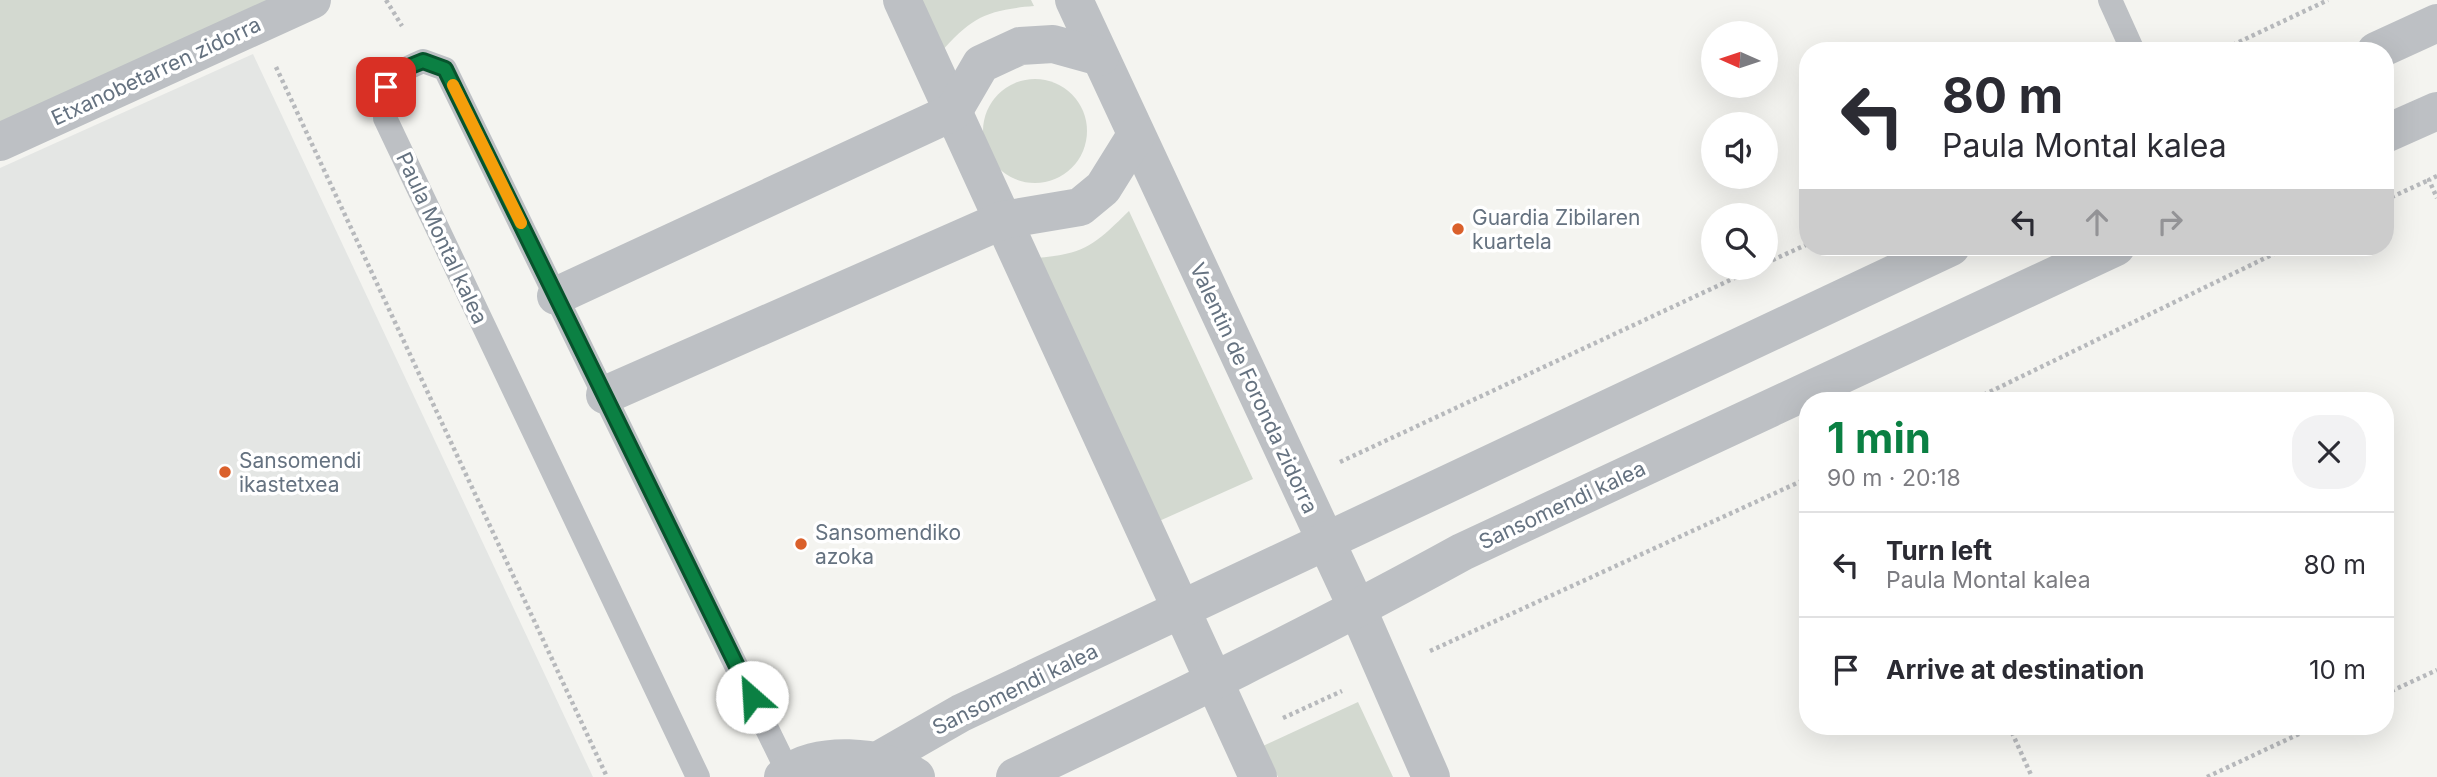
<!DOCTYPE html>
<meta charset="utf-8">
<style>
:root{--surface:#fff;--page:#f2f2f3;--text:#2b2b33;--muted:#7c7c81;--line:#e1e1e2;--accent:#0b8043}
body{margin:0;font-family:Inter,sans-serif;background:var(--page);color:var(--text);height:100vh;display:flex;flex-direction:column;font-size:26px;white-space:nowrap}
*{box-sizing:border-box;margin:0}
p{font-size:23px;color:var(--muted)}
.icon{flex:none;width:38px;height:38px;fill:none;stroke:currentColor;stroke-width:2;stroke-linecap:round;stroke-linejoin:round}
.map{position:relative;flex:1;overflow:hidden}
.drawer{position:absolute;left:1799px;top:392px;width:595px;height:343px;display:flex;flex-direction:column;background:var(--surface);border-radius:28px;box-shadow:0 7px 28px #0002}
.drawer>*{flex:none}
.top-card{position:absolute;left:1799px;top:42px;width:595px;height:214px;border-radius:28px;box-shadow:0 7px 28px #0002;background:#fff;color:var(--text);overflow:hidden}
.needle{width:46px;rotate:273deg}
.tools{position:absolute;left:1701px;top:21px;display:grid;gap:14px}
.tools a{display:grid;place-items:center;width:77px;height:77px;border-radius:50%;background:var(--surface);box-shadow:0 7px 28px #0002;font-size:35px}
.pin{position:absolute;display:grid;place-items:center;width:60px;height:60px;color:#fff;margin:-30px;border-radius:14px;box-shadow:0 4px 10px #0006}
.me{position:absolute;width:77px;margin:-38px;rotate:334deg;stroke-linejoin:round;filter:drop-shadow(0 0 5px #0008)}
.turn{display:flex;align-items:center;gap:24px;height:147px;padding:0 28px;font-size:32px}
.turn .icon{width:91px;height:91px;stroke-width:2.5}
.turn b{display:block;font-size:49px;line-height:60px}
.lanes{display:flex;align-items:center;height:66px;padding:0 28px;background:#0003;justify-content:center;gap:35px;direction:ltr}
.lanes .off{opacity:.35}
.round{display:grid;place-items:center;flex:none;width:74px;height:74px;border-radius:28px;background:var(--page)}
.overview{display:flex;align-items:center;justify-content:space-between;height:119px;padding:0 28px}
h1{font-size:42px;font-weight:700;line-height:52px;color:var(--accent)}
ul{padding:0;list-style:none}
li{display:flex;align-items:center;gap:21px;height:105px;padding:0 28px;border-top:2px solid var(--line)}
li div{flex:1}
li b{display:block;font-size:26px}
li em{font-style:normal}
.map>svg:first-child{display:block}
</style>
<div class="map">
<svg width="2437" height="777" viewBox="0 0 2437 777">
<rect width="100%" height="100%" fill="#f4f4f0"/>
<path fill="#e4e6e4" d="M 253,54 L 277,105 L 593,777 L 0,777 L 0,168 Z"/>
<g fill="#d3d9d0">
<path d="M 0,0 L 312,0 L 0,142 Z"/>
<path d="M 915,0 L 1031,0 L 1034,6 C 986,10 972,17 940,53 Z"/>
<circle cx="1035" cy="131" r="52"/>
<path d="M 1129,211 L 1253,479 L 1157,522 L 1036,258 C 1086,254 1094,245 1129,211 Z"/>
<path d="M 1358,702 L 1393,777 L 1278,777 L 1263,746 Z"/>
</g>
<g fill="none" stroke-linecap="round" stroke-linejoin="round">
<g stroke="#b7b9bc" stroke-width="4.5" stroke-dasharray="3.5 3.5" stroke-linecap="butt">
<path d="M 386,0 L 402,26"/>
<path d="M 2220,51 L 2328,0"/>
<path d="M 276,67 L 607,777"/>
<path d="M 2437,176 L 2429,180 L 2437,198"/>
<path d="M 2385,200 L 2429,180"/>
<path d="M 1766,263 L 1808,244"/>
<path d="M 1971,401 L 2288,247"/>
<path d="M 1340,462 L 1756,268"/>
<path d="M 1430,651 L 1808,478"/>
<path d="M 2385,694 L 2437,670"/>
<path d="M 1283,718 L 1342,691"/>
<path d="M 2009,726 L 2032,777"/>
<path d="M 2207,777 L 2316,726"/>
</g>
<g stroke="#bdc0c4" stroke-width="24">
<path d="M 2110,0 L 2133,51"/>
<path d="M 698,777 L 385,118 C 387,80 388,76 423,61 L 445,69 L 788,772"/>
</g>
<g stroke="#bdc0c4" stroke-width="38">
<path d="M 902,0 L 1258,777"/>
<path d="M 1074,0 L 1358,610 L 1431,777"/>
<path d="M 2376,51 L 2437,23"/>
<path d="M 2385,134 L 2437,111"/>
<path d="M 0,142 L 312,0"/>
<path d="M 556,296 L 953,112 L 981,64 L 1020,46 L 1053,44 L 1100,57"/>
<path d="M 605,395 L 1003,220 L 1080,207 L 1103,188 L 1136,135"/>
<path d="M 879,760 L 961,713 L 1951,247"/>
<path d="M 783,777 C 814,749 884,755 916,777"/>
<path d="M 1015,777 C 1166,705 1315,633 1462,552 L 2116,247"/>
</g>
</g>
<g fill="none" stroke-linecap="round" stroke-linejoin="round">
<defs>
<path id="route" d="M 386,87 L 396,72 L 423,61 L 445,69 L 752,697"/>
</defs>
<use href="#route" stroke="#07532c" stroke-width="18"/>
<use href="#route" stroke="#0b8043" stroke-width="12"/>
<path stroke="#f59e0b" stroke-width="12" d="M 453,85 L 521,223"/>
</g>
<g fill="#da602b" stroke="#fff" stroke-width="2.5">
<circle cx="1458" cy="229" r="7"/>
<circle cx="225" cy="472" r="7"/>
<circle cx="801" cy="544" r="7"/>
</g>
<g text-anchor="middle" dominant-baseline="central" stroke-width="7" stroke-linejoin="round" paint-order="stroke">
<g font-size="21" fill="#657280" stroke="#fff">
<text transform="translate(156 71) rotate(-25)">Etxanobetarren zidorra</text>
<text transform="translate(442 238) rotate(65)">Paula Montal kalea</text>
<text transform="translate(1254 388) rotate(65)">Valentin de Foronda zidorra</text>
<text transform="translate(1562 505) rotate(-25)">Sansomendi kalea</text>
<text transform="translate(1015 689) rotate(-26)">Sansomendi kalea</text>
</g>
<g font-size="21" fill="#657280" stroke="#fff" text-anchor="start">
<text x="1472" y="217">Guardia Zibilaren<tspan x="1472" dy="24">kuartela</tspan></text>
<text x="239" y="460">Sansomendi<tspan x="239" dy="24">ikastetxea</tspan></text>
<text x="815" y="532">Sansomendiko<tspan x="815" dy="24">azoka</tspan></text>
</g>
</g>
</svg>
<div class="tools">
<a><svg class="needle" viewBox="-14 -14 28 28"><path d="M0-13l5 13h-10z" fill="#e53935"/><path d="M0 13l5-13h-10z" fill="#7c7c81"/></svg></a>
<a><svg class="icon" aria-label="sound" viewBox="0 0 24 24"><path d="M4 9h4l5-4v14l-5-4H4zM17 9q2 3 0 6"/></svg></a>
<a><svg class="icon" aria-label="search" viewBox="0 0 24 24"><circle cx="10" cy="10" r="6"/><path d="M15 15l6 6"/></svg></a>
</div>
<div class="pin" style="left:386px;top:87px;background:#d93025"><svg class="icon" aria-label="arrive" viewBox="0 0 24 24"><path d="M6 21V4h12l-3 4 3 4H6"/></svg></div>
<svg class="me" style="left:752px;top:697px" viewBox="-20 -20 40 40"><circle r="19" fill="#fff"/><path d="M0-13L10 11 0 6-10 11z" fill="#0b8043"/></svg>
<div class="top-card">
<div class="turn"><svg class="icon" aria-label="left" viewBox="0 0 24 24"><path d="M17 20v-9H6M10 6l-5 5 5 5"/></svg><div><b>80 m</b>Paula Montal kalea</div></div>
<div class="lanes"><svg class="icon" aria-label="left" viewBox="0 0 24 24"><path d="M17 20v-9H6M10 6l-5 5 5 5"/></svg><svg class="icon off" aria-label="ahead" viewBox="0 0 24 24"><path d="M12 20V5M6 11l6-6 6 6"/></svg><svg class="icon off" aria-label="right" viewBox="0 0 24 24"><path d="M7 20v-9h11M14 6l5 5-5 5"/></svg></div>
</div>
<section class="drawer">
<div class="overview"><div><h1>1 min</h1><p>90 m · 20:18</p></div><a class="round"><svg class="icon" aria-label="close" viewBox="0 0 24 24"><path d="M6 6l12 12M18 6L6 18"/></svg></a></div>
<ul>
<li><svg class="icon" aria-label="left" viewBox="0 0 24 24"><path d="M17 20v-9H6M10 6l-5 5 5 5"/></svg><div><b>Turn left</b><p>Paula Montal kalea</p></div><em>80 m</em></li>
<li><svg class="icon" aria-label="arrive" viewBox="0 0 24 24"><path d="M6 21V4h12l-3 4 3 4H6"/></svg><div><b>Arrive at destination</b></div><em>10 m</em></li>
</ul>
</section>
</div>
